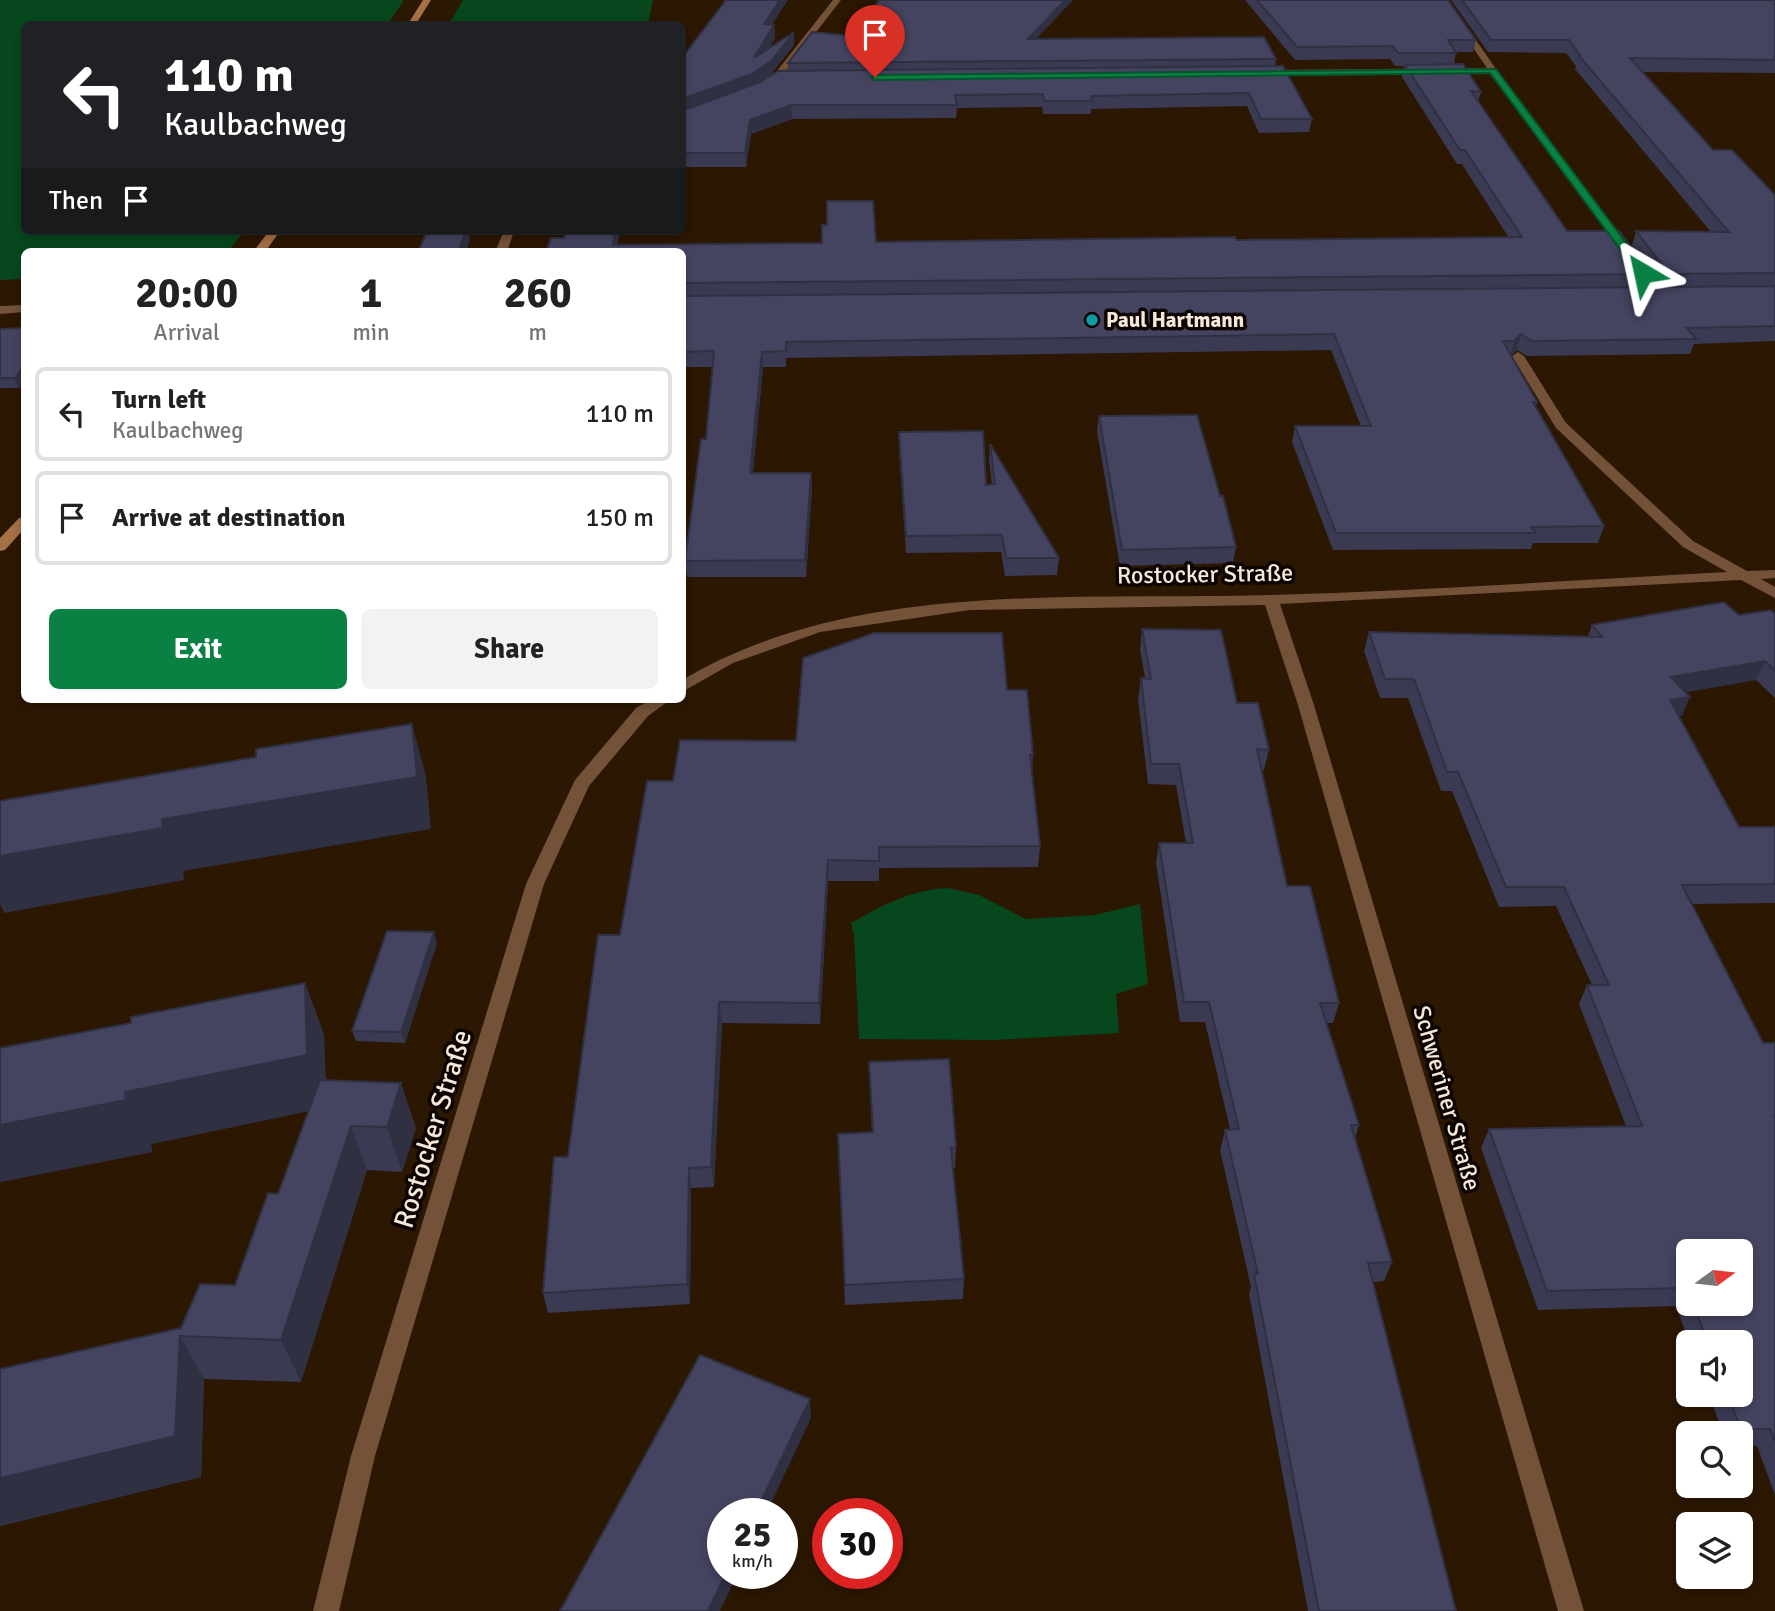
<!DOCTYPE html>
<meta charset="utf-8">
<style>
:root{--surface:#fff;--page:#f2f2f2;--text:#222;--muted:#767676;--line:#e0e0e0;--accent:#0b8043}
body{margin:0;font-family:Signika,sans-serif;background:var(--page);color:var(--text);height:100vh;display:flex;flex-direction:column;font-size:26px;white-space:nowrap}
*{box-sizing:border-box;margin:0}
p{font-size:23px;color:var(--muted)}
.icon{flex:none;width:38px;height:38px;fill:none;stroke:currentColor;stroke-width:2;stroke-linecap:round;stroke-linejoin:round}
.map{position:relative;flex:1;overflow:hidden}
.side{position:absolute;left:21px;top:248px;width:665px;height:455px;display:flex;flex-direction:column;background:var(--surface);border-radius:10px;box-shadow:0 4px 10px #0003}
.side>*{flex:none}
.guide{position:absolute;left:21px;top:21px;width:665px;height:214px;border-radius:10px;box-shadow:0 4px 10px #0003;background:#202124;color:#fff;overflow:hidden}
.needle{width:46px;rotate:75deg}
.tools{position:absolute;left:1676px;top:1239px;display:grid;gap:14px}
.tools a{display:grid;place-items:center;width:77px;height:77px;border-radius:10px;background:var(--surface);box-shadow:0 4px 10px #0003;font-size:35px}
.speed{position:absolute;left:707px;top:1498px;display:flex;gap:14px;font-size:35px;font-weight:700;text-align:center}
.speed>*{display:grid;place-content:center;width:91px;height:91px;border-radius:50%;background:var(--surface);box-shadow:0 4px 10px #0003;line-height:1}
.speed small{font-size:18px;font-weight:400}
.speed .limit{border:10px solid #d22;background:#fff;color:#111}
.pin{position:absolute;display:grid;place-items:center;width:60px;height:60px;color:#fff;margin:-72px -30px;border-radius:50% 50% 50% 0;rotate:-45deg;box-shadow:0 0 7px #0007}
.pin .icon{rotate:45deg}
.me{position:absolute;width:77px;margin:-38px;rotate:324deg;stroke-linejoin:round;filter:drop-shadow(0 0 5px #0008)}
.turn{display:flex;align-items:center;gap:24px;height:147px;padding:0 28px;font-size:32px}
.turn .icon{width:91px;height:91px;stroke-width:2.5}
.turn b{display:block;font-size:49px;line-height:60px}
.then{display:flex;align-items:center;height:66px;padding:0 28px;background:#0003;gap:14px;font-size:26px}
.eta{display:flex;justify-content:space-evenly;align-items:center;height:119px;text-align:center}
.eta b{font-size:42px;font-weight:700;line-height:49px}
.button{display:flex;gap:14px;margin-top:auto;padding:14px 28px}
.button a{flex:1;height:80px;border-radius:10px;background:var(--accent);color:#fff;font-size:28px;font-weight:700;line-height:80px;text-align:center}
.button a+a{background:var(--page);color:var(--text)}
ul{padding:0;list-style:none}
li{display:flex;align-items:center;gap:21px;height:94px;margin:0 14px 10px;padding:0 14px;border:4px solid var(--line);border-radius:10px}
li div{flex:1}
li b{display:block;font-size:26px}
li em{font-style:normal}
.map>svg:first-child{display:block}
</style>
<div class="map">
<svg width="1775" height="1611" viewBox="0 0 1775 1611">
<rect width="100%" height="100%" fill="#2b1702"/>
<g fill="#07471d">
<path d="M 0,0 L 404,0 L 388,24 L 24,24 L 24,231 L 244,231 L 228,252 L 24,252 L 24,279 L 0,280 Z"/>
<path d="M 463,0 L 653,0 L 648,24 L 449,24 Z"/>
<path d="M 948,888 L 979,895 L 1026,919 L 1095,915 L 1140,904 L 1148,984 L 1116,994 L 1119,1033 L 996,1040 L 859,1039 L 854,935 L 851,923 C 883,905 910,890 948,888 Z"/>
</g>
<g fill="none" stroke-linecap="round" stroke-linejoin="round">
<g fill="#735239" fill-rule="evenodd">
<path d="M 833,0 L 841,0 L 779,80 L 766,89 L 760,89 L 760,85 L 773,76 Z"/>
<path d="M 1440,0 L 1448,0 L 1496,69 L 1664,293 L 1664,297 L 1656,297 L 1490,74 L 1262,76 L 1257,73 L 1262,70 L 1487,68 Z"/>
<path d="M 504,231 L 514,231 L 507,252 L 495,252 Z"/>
<path d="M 0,306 L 24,305 L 24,312 L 0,314 Z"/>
<path d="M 1518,352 L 1524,356 L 1566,423 L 1693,541 L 1747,571 L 1775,570 L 1775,578 L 1761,579 L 1775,587 L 1775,598 L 1741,580 L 1280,604 L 1314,705 L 1584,1611 L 1558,1611 L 1298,705 L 1265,605 L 970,610 L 820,632 L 733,663 L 682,692 L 682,680 C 853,578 1078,601 1270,595 C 1422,591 1575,580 1727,572 L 1683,547 L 1556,428 L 1512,356 Z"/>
<path d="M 650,700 L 670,700 L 648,716 L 589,786 L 544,884 L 375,1456 L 339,1611 L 313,1611 L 351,1456 L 526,884 L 575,780 L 636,708 Z"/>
</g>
<g fill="#a57046" fill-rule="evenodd">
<path d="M 423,0 L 431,0 L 416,24 L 408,24 Z"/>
<path d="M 269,231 L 280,231 L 265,252 L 253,252 Z"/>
<path d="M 24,517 L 24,529 L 5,550 L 0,551 L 0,538 L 19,518 Z"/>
</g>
</g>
<g fill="#3a3a53" fill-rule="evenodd">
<path d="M 1073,0 L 1036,39 L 1276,59 L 1275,66 L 1312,119 L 1309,132 L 1259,133 L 1247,106 L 1091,109 L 1091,114 L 1043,114 L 1042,107 L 957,108 L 956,118 L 792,119 L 751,134 L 746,167 L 682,167 L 682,58 L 772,25 L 774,25 L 775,38 L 768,49 L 794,32 L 794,45 L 771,74 L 758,83 L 788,70 L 788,63 L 854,36 Z"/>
<path d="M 1245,0 L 1448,0 L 1476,40 L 1473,52 L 1456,52 L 1454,64 L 1463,64 L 1481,92 L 1478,102 L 1567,231 L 1619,231 L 1652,274 L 1648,287 L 1662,287 L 1632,246 L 1636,231 L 1711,232 L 1575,69 L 1576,66 L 1566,53 L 1488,52 L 1451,0 L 1775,0 L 1775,73 L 1642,72 L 1713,150 L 1732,150 L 1775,195 L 1775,341 L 1694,344 L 1690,354 L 1527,356 L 1517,350 L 1511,355 L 1537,402 L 1536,408 L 1604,526 L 1598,543 L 1533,543 L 1531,549 L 1333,550 L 1292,442 L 1295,426 L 1361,426 L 1331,350 L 786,358 L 786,367 L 763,367 L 753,473 L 811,473 L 812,489 L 806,577 L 687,577 L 685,561 L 701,439 L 706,439 L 713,367 L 682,367 L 682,252 L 546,252 L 551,238 L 564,238 L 566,231 L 620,231 L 617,245 L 822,243 L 822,225 L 827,225 L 827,201 L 873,201 L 876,242 L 1235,237 L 1236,240 L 1509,238 L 1462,164 L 1457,164 L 1402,77 L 1404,66 L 1395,66 L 1390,59 L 1295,60 Z"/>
<path d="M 24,328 L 24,379 L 19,388 L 0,388 L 0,329 Z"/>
<path d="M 1099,416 L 1220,496 L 1236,547 L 1233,563 L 1120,566 L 1097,431 Z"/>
<path d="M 899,432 L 986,485 L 992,484 L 989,460 L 990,444 L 1059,558 L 1057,575 L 1005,576 L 1001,552 L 906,553 L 899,449 Z"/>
<path d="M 1775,614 L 1775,698 L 1756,680 L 1685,692 L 1682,716 L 1679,716 L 1739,827 L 1775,827 L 1775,903 L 1691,904 L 1763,1043 L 1775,1043 L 1775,1495 L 1757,1446 L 1741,1446 L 1741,1433 L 1723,1433 L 1709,1395 L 1741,1395 L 1741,1342 L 1689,1342 L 1676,1306 L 1538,1310 L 1481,1148 L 1489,1129 L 1626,1126 L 1579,1004 L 1587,985 L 1592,985 L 1556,906 L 1499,907 L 1452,791 L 1441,791 L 1408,698 L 1380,698 L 1364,651 L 1369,632 L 1588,636 L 1592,625 ZM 1689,1251 L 1741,1304 L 1689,1304 Z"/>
<path d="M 1142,629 L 1237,703 L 1269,750 L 1264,770 L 1261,770 L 1287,886 L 1339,1003 L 1333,1023 L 1327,1023 L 1359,1125 L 1355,1138 L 1392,1262 L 1384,1281 L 1373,1282 L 1456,1611 L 1308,1611 L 1249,1294 L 1251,1287 L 1220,1150 L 1225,1130 L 1230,1129 L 1205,1022 L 1180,1022 L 1156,863 L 1159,843 L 1186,843 L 1176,785 L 1148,784 L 1138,699 L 1141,678 L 1145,678 L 1140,649 Z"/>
<path d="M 1007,690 L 1033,755 L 1032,771 L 1040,846 L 1038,867 L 879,868 L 879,881 L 828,881 L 820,1024 L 722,1023 L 714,1187 L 691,1188 L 690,1304 L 548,1313 L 543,1293 L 568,1157 L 620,935 L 673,781 L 796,741 Z"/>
<path d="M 437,943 L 405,1043 L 356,1041 L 352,1031 Z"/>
<path d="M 305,983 L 324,1035 L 325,1080 L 416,1128 L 402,1172 L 367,1170 L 301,1382 L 204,1379 L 201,1477 L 0,1526 L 0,1369 L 181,1328 L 235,1285 L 278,1194 L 309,1111 L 151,1144 L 152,1152 L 0,1182 L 0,1048 L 131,1023 Z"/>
<path d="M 869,1062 L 956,1147 L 955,1168 L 953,1168 L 964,1279 L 963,1299 L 845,1305 L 838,1134 L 872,1132 Z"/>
</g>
<g fill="#303043">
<path d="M 780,0 L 788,0 L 764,37 L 764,24 Z"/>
<path d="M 1065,0 L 1073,0 L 1027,48 L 1028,39 Z"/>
<path d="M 774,25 L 775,38 L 755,71 L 754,58 Z"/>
<path d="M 794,32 L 794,45 L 771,74 L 753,87 L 682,113 L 682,99 L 752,74 Z"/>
<path d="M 791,105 L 792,119 L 751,134 L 746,167 L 745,153 L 750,120 Z"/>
<path d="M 466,231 L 468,231 L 470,240 L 466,252 L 458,252 Z"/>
<path d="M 615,231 L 620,231 L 616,252 L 613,245 Z"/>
<path d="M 1521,334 L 1517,350 L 1510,357 L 1514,341 Z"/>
<path d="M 762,352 L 763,367 L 751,490 L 750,473 Z"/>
<path d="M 24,365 L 24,379 L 19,388 L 15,378 Z"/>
<path d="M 811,473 L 812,489 L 806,577 L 805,560 Z"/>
<path d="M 1765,661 L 1756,680 L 1664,696 L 1671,677 Z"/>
<path d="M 1690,697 L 1682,716 L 1663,719 L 1670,700 Z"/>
<path d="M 412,724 L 426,776 L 431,829 L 183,871 L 184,880 L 4,913 L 0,904 L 0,856 Z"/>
<path d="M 828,860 L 828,881 L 820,1024 L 819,1003 Z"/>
<path d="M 434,932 L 437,943 L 405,1043 L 401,1032 Z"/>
<path d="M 305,983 L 324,1035 L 327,1107 L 151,1144 L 152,1152 L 0,1182 L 0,1125 L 125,1092 Z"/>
<path d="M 719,1002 L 722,1023 L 714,1187 L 711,1167 Z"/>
<path d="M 401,1083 L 416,1128 L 402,1172 L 387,1127 Z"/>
<path d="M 351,1126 L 367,1170 L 301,1382 L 281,1340 Z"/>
<path d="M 689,1168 L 691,1188 L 690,1304 L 687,1284 Z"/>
<path d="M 180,1336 L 204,1379 L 201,1477 L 0,1526 L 0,1478 Z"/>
<path d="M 810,1399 L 811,1418 L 766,1514 L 755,1514 Z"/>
<path d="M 726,1573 L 738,1573 L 720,1611 L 708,1611 Z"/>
</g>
<g fill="#444460" stroke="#303043" stroke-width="2">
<path d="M 726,0 L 780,0 L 764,24 L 774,25 L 754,58 L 794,32 L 771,61 L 752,74 L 682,99 L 682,58 Z"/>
<path d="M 879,0 L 1065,0 L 1028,39 L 1264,37 L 1276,59 L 788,63 L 812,32 L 854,36 Z"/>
<path d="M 1257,0 L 1448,0 L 1476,40 L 1448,40 L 1456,53 L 1398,53 L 1393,46 L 1297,47 Z"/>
<path d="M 1462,0 L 1775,0 L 1775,60 L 1630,58 L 1713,150 L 1732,150 L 1775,195 L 1775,273 L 1669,274 L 1636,231 L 1729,232 L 1579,56 L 1580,55 L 1569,40 L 1491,40 Z"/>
<path d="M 1463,64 L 1481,92 L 1471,91 L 1567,231 L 1619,231 L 1652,274 L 682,283 L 682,252 L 546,252 L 551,238 L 564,238 L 566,231 L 615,231 L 613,245 L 822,243 L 822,225 L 827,225 L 827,201 L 873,201 L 876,242 L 1235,237 L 1236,240 L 1522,237 L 1465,150 L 1460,150 L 1405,65 Z"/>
<path d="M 1283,66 L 1312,119 L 1261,119 L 1249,93 L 1091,96 L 1092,101 L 1044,101 L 1043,94 L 955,95 L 957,105 L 791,105 L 750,120 L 745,153 L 682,153 L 682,111 L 760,82 L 778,71 Z"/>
<path d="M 427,231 L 466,231 L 458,252 L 418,252 Z"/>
<path d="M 1775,286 L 1775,326 L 1687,328 L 1696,339 L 1532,341 L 1521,334 L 1514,341 L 1503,341 L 1537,402 L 1533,402 L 1604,526 L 1531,527 L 1536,533 L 1336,533 L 1295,426 L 1371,426 L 1334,334 L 786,342 L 786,351 L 762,352 L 750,473 L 811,473 L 805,560 L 685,561 L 701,439 L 706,439 L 714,351 L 682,352 L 682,296 Z"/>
<path d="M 24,328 L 24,365 L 15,378 L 0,378 L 0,329 Z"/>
<path d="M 1197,415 L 1220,496 L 1223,496 L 1236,547 L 1122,550 L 1099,416 Z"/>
<path d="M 983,431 L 986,485 L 995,484 L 990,444 L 1059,558 L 1006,558 L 1002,535 L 906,536 L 899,432 Z"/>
<path d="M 1724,602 L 1739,615 L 1771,610 L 1775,614 L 1775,671 L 1765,661 L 1671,677 L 1690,697 L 1670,700 L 1739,827 L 1775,827 L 1775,884 L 1682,885 L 1763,1043 L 1775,1043 L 1775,1116 L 1774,1116 L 1775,1118 L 1775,1441 L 1770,1429 L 1741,1429 L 1728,1395 L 1741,1395 L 1741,1342 L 1708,1342 L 1693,1304 L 1741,1304 L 1741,1251 L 1689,1251 L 1689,1292 L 1687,1288 L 1547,1291 L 1489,1129 L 1642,1126 L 1587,985 L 1609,985 L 1564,887 L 1506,887 L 1458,772 L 1447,772 L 1414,679 L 1385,679 L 1369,632 L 1602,637 L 1592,625 Z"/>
<path d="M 1142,629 L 1221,630 L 1237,703 L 1258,703 L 1269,750 L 1257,749 L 1287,886 L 1310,886 L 1339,1003 L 1320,1003 L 1359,1125 L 1351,1125 L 1392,1262 L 1368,1263 L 1456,1611 L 1319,1611 L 1254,1274 L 1258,1274 L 1225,1130 L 1239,1129 L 1209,1002 L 1184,1002 L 1159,843 L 1193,843 L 1179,764 L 1151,764 L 1141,678 L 1151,679 Z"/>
<path d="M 874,633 L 1002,633 L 1007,690 L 1027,690 L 1033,755 L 1030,755 L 1040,846 L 879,847 L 879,861 L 828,860 L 819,1003 L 719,1002 L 711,1167 L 689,1168 L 687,1284 L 543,1293 L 554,1157 L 568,1157 L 598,935 L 620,935 L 647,781 L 673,781 L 680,740 L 796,741 L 803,658 Z"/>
<path d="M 412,724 L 417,777 L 162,819 L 163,828 L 0,856 L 0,801 L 256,757 L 256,749 Z"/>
<path d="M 387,931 L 434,932 L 401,1032 L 352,1031 Z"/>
<path d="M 305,983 L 307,1055 L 125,1092 L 126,1100 L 0,1125 L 0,1048 L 131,1023 L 131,1017 Z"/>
<path d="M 949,1059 L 956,1147 L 951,1148 L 964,1279 L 845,1285 L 838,1134 L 873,1132 L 869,1062 Z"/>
<path d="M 320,1080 L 401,1083 L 387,1127 L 351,1126 L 281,1340 L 180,1336 L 175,1436 L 0,1478 L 0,1369 L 181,1328 L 180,1330 L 200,1284 L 235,1285 L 268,1193 L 278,1194 Z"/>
<path d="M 700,1355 L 810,1399 L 755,1514 L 723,1514 L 723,1573 L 726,1573 L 708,1611 L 560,1611 Z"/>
</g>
<path fill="#0b8043" stroke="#07532c" stroke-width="2" d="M 1496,69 L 1647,271 L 1647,275 L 1639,275 L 1490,73 L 875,80 L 871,77 L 875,75 Z"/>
<circle fill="#0f9aa8" stroke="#0d0501" stroke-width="2.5" cx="1092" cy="320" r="7"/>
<g text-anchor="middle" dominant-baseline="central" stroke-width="7" stroke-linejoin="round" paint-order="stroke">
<g font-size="21" font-weight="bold" fill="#f5e7d9" stroke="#0d0501" text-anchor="start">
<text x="1106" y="320">Paul Hartmann</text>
</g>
<g font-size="24" fill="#f5e7d9" stroke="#0d0501">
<text transform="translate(1205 574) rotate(-1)">Rostocker Straße</text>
<text transform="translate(1447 1098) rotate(74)">Schweriner Straße</text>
</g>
<g font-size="28" fill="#f5e7d9" stroke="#0d0501">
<text transform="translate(433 1129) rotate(-73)">Rostocker Straße</text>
</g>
</g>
</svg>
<div class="tools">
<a><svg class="needle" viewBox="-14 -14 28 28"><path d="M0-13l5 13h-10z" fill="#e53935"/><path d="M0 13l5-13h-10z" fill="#767676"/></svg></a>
<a><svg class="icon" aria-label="sound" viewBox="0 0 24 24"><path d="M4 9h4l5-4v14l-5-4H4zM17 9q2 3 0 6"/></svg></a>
<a><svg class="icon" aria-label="search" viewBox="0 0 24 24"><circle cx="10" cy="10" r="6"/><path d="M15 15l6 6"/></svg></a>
<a><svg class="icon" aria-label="layers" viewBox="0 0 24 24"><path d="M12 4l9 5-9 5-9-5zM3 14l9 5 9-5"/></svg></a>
</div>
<div class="speed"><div>25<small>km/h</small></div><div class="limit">30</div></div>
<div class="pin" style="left:875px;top:77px;background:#d93025"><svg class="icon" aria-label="arrive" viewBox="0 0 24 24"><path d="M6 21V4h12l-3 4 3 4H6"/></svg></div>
<svg class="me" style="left:1643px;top:273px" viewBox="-20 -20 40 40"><path d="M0-17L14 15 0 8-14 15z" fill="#0b8043" stroke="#fff" stroke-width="4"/></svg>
<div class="guide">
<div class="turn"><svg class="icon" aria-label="left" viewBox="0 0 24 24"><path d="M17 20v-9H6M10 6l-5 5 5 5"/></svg><div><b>110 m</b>Kaulbachweg</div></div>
<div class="then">Then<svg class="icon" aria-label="arrive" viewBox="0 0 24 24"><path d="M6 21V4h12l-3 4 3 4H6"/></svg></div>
</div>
<section class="side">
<div class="eta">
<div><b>20:00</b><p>Arrival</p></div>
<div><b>1</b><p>min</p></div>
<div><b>260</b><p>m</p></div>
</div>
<ul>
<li><svg class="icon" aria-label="left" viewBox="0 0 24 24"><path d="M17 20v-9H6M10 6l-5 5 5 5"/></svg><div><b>Turn left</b><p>Kaulbachweg</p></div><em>110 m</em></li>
<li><svg class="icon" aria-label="arrive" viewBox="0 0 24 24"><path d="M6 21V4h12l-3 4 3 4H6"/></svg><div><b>Arrive at destination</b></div><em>150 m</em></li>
</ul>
<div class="button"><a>Exit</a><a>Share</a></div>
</section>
</div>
